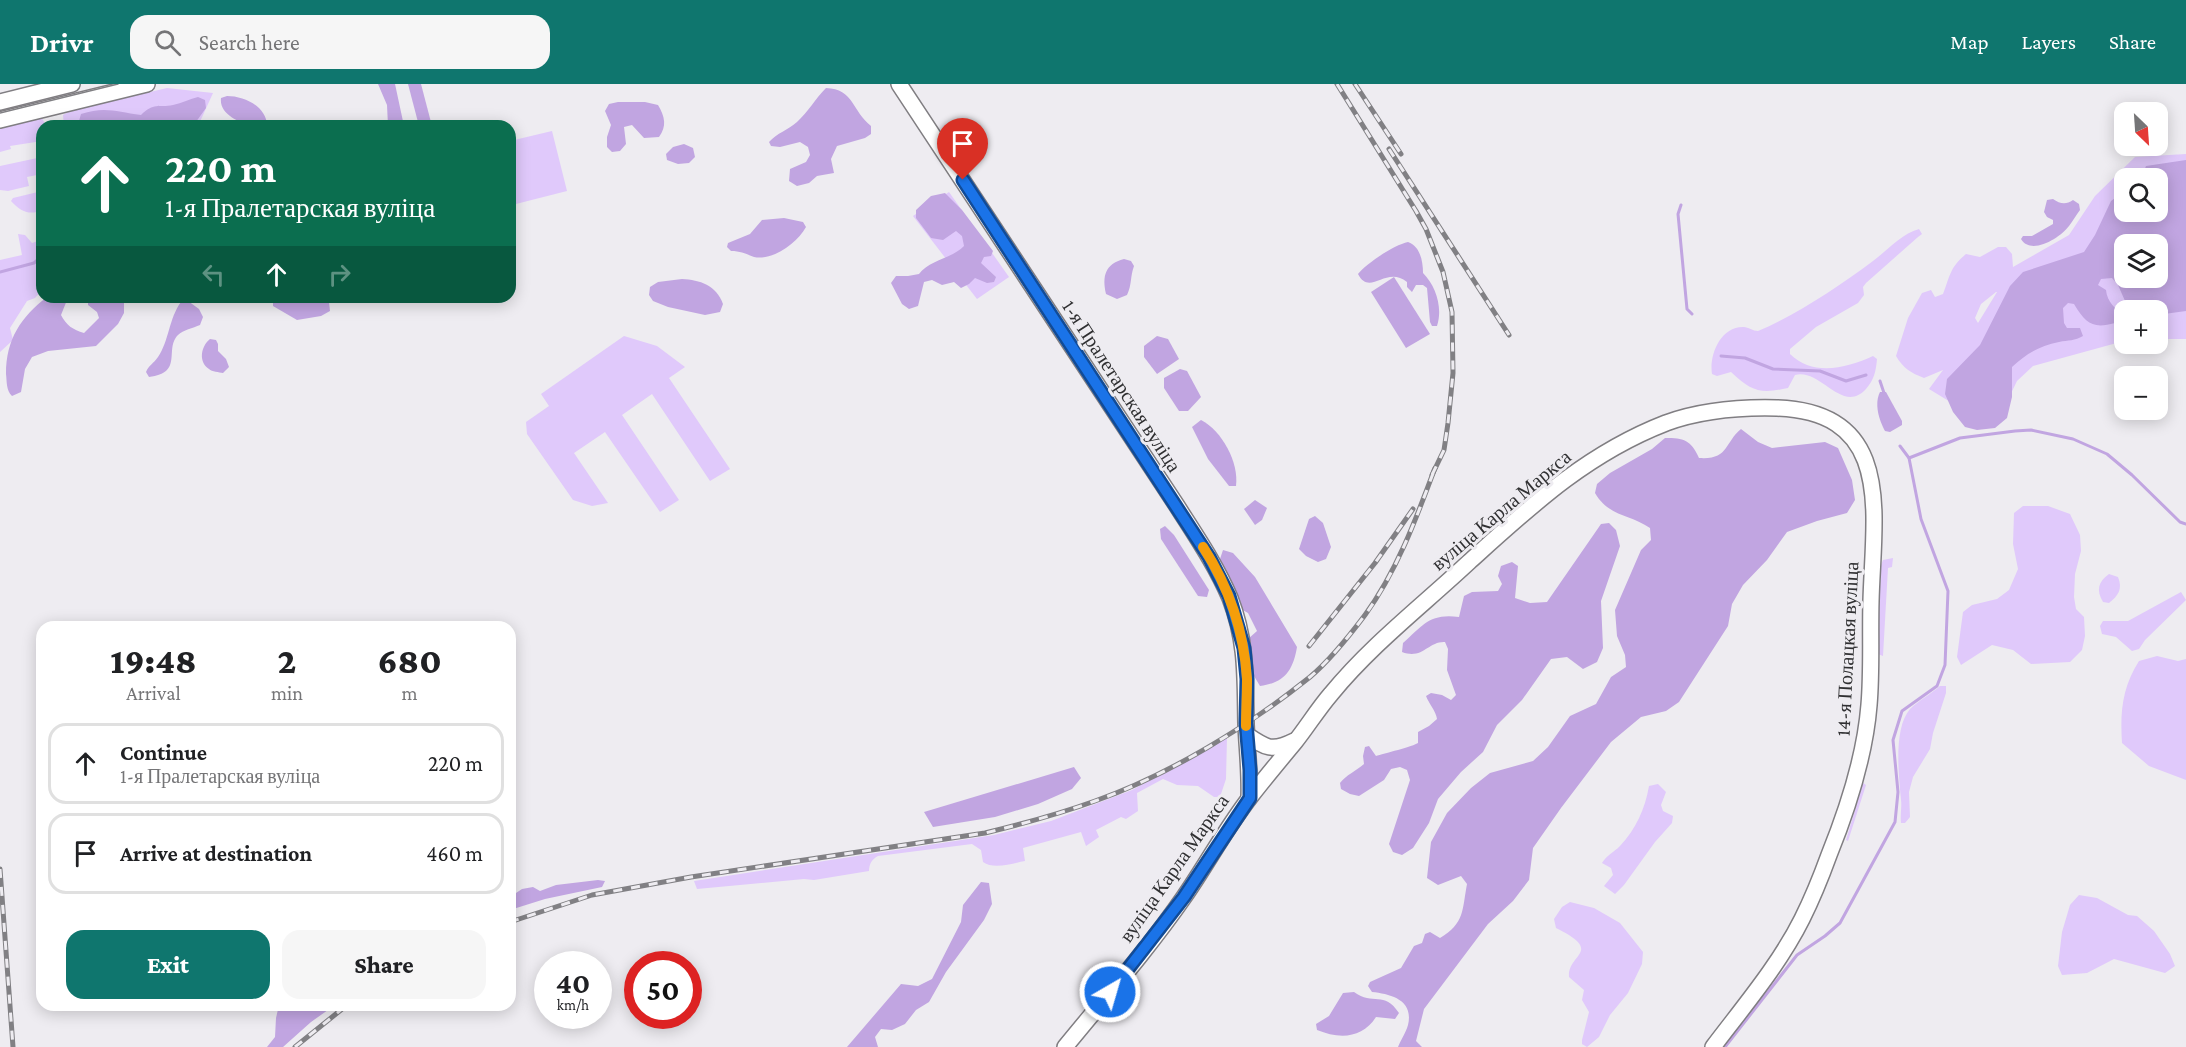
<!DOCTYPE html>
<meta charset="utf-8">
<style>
:root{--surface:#fff;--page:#f6f6f6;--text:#202124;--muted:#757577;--line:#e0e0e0;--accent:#0f766e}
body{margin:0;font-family:"Crimson Pro",serif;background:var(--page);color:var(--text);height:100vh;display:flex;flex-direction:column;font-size:22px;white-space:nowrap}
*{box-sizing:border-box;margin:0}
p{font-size:20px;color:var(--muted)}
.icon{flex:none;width:33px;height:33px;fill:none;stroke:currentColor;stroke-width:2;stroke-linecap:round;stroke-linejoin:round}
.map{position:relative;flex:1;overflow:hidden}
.details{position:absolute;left:36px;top:537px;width:480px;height:390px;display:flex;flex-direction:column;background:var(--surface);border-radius:18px;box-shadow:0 3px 15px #0003}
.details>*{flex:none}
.top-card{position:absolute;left:36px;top:36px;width:480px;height:183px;border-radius:18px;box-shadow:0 3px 15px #0003;background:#0b6e4f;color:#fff;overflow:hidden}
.needle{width:39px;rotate:155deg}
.controls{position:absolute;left:2114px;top:18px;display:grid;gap:12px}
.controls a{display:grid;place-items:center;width:54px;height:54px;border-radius:12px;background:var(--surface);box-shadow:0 3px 15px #0003;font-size:30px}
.speed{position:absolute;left:534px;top:867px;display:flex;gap:12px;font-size:30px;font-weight:700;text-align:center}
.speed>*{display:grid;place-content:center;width:78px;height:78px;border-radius:50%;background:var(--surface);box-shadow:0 3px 15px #0003;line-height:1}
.speed small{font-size:15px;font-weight:400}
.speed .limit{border:9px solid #d22;background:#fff;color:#111}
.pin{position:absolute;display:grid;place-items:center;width:51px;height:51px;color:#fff;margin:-62px -26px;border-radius:50% 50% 50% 0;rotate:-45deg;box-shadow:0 0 6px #0007}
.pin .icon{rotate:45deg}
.me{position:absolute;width:66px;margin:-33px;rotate:38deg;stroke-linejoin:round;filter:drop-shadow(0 0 4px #0008)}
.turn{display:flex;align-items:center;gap:21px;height:126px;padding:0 30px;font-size:27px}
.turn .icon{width:78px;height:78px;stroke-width:2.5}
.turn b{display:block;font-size:42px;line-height:51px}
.lanes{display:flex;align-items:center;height:57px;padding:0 30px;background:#0003;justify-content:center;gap:30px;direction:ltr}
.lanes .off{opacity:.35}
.eta{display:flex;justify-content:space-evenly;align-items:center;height:102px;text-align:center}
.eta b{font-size:36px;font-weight:800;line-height:42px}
.cta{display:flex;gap:12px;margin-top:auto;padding:12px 30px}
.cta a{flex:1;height:69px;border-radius:18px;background:var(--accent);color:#fff;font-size:24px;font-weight:800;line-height:69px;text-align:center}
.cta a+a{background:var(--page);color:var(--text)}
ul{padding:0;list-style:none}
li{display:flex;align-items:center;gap:18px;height:81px;margin:0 12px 9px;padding:0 18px;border:3px solid var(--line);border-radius:18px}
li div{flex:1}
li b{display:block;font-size:22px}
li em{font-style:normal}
header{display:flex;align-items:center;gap:36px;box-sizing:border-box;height:84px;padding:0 30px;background:var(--accent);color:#fff}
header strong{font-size:28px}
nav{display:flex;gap:33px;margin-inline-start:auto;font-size:21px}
.search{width:420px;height:54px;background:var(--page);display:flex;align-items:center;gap:15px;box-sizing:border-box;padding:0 21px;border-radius:18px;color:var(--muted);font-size:22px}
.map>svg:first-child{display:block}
</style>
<header>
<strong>Drivr</strong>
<div class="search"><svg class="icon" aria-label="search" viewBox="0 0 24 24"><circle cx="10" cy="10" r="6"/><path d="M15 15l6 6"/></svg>Search here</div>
<nav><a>Map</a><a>Layers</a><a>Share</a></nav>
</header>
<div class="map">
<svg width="2186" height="963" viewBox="0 0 2186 963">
<rect width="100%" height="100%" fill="#eeecf1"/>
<g fill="#e0c9fb" fill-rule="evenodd">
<path d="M 167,4 L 213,9 L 198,42 L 64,42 L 63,31 L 70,27 Z"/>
<path d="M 42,34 L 46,42 L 42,42 L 42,57 L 10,62 L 11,65 L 0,68 L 0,44 Z"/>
<path d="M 552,47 L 567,107 L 512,121 L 510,114 L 510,57 Z"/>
<path d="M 2186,70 L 2186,255 L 2157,255 L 2157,226 L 2124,226 L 2124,257 L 2033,282 L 2017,297 L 2000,332 L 1952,319 L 1929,305 L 1943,286 L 1924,294 C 1911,289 1903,284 1896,272 L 1908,234 L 1922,209 L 1931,206 L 1935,213 L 1943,210 C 1950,192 1950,183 1966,170 L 1980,173 L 1998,163 L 2006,163 L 2012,170 L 2013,183 L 2069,151 L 2095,112 L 2135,73 ZM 2124,94 L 2157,94 L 2157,128 L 2124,128 ZM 2124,160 L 2157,160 L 2157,194 L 2124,194 ZM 1996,208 L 1997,208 L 1978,239 L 1975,234 L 1981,220 Z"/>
<path d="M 42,73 L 42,90 L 27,93 L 29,102 L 8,107 L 0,106 L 0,82 Z"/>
<path d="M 42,107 L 42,126 C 29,132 20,127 11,117 L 13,114 Z"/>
<path d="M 949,108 L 1009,193 L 977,215 L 913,132 Z"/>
<path d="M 1919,145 L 1922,150 L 1918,153 L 1866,199 L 1863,203 L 1864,211 L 1858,219 L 1816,243 L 1790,265 L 1790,270 C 1813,293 1847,284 1873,272 L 1877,275 C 1876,287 1874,296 1866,305 C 1842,331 1821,284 1795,291 L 1788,304 C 1761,310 1752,308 1731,288 L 1717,292 L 1712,290 C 1709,272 1720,242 1744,243 C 1748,243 1753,247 1758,247 C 1798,230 1838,203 1873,177 C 1888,166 1901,150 1919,145 Z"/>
<path d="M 42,147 L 42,206 L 35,214 L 27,217 L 10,244 L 13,256 L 0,268 L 0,176 L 22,171 L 18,150 L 25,151 L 32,159 L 41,156 Z"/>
<path d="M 624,252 L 657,262 L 685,283 L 669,294 L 730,385 L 710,397 L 652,310 L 622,331 L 679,416 L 660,428 L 605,348 L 574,369 L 608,419 L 592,422 L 573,416 L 527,350 L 526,338 L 549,322 L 541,310 Z"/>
<path d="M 2023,422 L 2048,422 L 2070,430 L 2080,451 L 2081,467 L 2075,490 L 2074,513 L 2076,525 L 2084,533 L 2085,552 L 2082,566 L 2070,578 L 2031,580 L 2013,566 L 1992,561 L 1961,581 L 1957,573 L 1963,528 L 1972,521 L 1997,515 L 2009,506 L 2018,485 L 2013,460 L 2014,429 Z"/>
<path d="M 1893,474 L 1892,483 L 1888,484 L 1883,572 L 1878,570 L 1877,566 L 1881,481 L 1883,476 Z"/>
<path d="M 2109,490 L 2118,493 C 2123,505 2118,512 2109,519 L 2103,518 C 2096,506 2098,498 2109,490 Z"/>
<path d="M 2181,508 L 2186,516 L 2145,556 L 2139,565 L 2132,567 L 2116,553 L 2102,550 L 2100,542 L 2103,537 L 2128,537 Z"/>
<path d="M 2157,572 L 2178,577 L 2186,575 L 2186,696 L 2149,682 L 2122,659 C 2120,628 2122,604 2139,577 Z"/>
<path d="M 1940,602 L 1946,602 L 1946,609 L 1933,649 L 1930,665 L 1913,693 L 1909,708 L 1910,733 L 1905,739 L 1901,739 C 1900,731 1902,723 1901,716 C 1899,692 1893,645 1910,625 C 1918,617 1931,610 1940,602 Z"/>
<path d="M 1227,654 L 1226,695 L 1220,713 L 1214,713 L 1198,702 L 1177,701 L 1163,695 L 1137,709 L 1138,727 L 1126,735 L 1121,733 L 1096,746 L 1099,753 L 1086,762 L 1081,748 L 1023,764 L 1025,777 C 1013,779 994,786 983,778 L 981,766 L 972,760 L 878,772 C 872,775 869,780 869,787 L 814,796 L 804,795 L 697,805 L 694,797 L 994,751 L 1051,737 L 1132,706 Z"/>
<path d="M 1863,699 L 1866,701 L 1848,757 L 1846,756 Z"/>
<path d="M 1658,700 L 1666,708 L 1661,721 L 1663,727 L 1673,732 L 1672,739 L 1655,758 L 1624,801 L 1615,810 L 1604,802 L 1613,791 L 1611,784 L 1602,779 C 1607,771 1614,768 1620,762 C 1636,745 1645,725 1649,702 Z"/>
<path d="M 2079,811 L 2097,814 L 2128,831 L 2137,832 L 2154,847 L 2170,870 L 2175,882 L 2165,889 L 2114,875 L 2087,889 L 2062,891 L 2058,882 L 2062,848 L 2070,821 Z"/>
<path d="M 1570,818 L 1594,824 L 1620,839 L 1643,868 L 1642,880 L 1628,909 L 1610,931 L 1599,953 L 1587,963 L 1582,960 L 1582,956 L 1589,928 L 1582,916 L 1584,906 L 1569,893 C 1567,870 1605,868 1556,844 L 1554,835 L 1562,823 Z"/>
</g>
<g fill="#c1a5e1" fill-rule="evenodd">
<path d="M 378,0 L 395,0 L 404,42 L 388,42 L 387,21 Z"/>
<path d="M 408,0 L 421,0 L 432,42 L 419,42 Z"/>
<path d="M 826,4 C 854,5 852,27 871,42 L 871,50 L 865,54 L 837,62 L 831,75 L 834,89 L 817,92 L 809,99 L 797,102 L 789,97 L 790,85 L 806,78 L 810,71 L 808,63 L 800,58 L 780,63 L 771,62 L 769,58 C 777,49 788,46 797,38 C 808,28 815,15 826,4 Z"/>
<path d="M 227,12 C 245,12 267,23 267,42 C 262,42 255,43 251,42 C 239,38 219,30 221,14 Z"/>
<path d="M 198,13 L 205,16 L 206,24 L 193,42 L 81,42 L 79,37 L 81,30 C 105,22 117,28 141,31 C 154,18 158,24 173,21 C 182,19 190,15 198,13 Z"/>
<path d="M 618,18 L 645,18 L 658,21 C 665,33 667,42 659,53 L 644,54 L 632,41 L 624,43 L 626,60 L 620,67 L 612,68 L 607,63 L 607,53 L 611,41 L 605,27 L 609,20 Z"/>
<path d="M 684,60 L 693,64 L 695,73 L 689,79 L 678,80 L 667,76 L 666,70 L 673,63 Z"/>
<path d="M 2186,76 L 2186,227 L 2157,231 L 2157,226 L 2129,226 L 2118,201 L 2112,194 L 2101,195 L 2098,201 L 2106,206 C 2107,218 2116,225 2124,233 L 2124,242 L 2121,244 L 2115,239 C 2093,245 2086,240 2074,220 L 2068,219 L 2063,224 L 2064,239 L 2067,244 L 2080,244 L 2083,252 C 2075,257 2068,256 2059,258 C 2039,262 2026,270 2012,283 L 2012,313 L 2007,334 L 1995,344 L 1977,346 L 1965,343 L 1953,328 L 1945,310 L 1947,295 L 1980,261 L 2010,202 L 2023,188 L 2084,168 L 2095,151 L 2111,117 L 2122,109 L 2124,109 L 2124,128 L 2157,128 L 2157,110 L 2160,111 L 2167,105 L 2164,100 L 2157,97 L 2157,94 L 2147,94 L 2144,87 L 2146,82 ZM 2124,160 L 2157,160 L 2157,194 L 2124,194 Z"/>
<path d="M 945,109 L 962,126 L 993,167 L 991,172 L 984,173 L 981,179 L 996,193 L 994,198 L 987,199 L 975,194 L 969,200 L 961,204 L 954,198 L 942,201 L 932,196 L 924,198 L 918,222 L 909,225 L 902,220 L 891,199 L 896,192 L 908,192 L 919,190 C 929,176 953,174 964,162 L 962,152 L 956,147 L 943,156 L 931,154 L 916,134 L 916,126 L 931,112 Z"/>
<path d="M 2053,115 C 2060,120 2066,121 2073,116 L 2079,120 L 2080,126 C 2076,131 2073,137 2069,142 C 2060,154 2031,172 2021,155 L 2023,152 L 2032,152 L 2053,140 L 2053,136 L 2047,133 L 2044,128 L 2047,116 Z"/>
<path d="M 784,134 L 803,138 L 806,143 C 797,159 773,177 754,173 C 746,170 741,167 731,167 L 727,163 L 728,159 L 750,150 L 762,136 Z"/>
<path d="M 1408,158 C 1420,162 1423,177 1423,189 C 1436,202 1443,224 1437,242 L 1432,242 L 1430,238 L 1427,204 L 1423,201 L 1416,201 L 1412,208 L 1407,203 L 1407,198 C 1386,181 1370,213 1358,190 C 1367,179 1394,161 1408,158 Z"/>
<path d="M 1124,175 L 1131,177 L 1134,182 C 1130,193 1132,201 1127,211 L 1117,215 L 1106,210 C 1102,192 1105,180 1124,175 Z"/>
<path d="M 1394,193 L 1430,250 L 1406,264 L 1371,208 Z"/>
<path d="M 682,195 C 700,196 716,201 723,220 L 720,228 L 705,231 L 668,223 L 653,217 L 649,211 L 650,203 L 658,198 Z"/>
<path d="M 47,213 L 73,213 L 67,216 L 61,231 C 66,241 73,246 84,249 L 99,234 L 97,228 L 88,221 L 88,213 L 124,213 L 124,229 L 118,240 L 96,262 L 48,267 L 32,273 L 25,285 L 21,308 L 12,312 C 6,306 7,298 6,290 C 6,255 21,233 47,213 Z"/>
<path d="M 273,213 L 321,213 L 329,218 L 330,227 L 321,232 L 297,236 L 273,222 Z"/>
<path d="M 188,217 L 199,225 L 203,233 L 200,241 C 193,244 183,246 178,251 C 164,265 184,289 149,293 L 146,288 C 149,281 154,279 158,273 C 169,257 169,234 181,218 Z"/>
<path d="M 1157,252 L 1168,255 L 1179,275 L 1157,290 L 1144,273 L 1144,262 Z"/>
<path d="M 210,255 L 216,256 L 218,260 L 218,267 L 226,275 L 229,283 L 223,289 C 219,288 212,288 209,285 C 198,278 201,262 210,255 Z"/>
<path d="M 1180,285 L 1187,287 L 1201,313 L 1188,327 L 1179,327 L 1164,304 L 1164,294 Z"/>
<path d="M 1880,308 L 1886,308 L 1902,337 L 1902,341 L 1890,348 L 1885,347 C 1879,336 1874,320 1880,308 Z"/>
<path d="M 1201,336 C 1222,347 1239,378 1236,402 L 1229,402 L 1208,375 L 1192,343 Z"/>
<path d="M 1741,345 L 1758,358 L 1772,364 L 1825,358 L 1838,364 L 1852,396 L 1855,416 L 1847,429 L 1817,437 L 1787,448 L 1767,476 L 1743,501 L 1732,520 L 1728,542 L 1679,618 L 1666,627 L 1641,633 L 1611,658 L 1561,724 L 1533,764 L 1529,796 L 1513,817 L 1488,840 L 1424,925 L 1416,957 L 1422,963 L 1398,963 C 1401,956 1406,948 1408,941 C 1414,916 1391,910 1372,908 L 1368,902 L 1370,898 L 1401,884 L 1414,862 L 1422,859 L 1425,850 L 1430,848 L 1440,854 C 1465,839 1462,826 1467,800 L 1461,792 L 1438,801 L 1427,794 L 1431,758 L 1447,729 L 1471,704 L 1490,689 L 1533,677 L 1548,663 L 1570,632 L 1596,620 L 1611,593 L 1626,583 L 1625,571 L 1617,552 L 1615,526 L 1641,466 L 1651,456 L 1650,444 C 1630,430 1609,433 1595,409 L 1597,400 L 1610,389 L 1652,365 L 1665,354 C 1684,354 1691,356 1699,374 C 1729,376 1724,359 1741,345 Z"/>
<path d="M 1255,416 L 1267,424 L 1262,436 L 1255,441 L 1244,425 Z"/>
<path d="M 1315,432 L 1323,439 L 1331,463 L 1326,475 L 1318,478 L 1306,472 L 1299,465 L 1309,435 Z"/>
<path d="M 1609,439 L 1616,446 L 1620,462 L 1601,517 L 1603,564 L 1597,578 L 1583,585 L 1567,573 L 1551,575 L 1522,616 L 1497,641 L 1483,668 L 1461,688 L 1438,715 L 1429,739 L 1413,764 L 1402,771 L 1393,768 L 1389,760 L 1410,696 L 1407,686 L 1400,683 L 1391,685 L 1384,696 L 1359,712 L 1350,710 L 1341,705 L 1340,699 C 1346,691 1356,687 1364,680 L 1363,672 L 1365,663 L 1369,662 L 1376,672 C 1383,670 1414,662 1418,659 L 1418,648 L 1429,642 L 1437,635 C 1436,627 1429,620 1426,612 L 1431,609 L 1442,611 L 1451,616 L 1456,611 L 1447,586 L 1448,565 L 1445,558 C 1428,557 1423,576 1402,568 L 1403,559 C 1423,541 1430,529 1459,533 L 1464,512 L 1472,508 L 1498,507 L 1502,500 L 1498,492 L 1501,482 L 1512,478 L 1518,482 L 1515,514 L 1530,519 L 1547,518 L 1601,440 Z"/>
<path d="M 1165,442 L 1174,451 L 1209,506 L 1207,513 L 1198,512 L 1161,455 L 1160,445 Z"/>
<path d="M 1223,466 L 1233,469 L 1255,493 L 1297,563 C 1293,587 1284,599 1260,602 L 1254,592 L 1248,555 L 1257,547 L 1248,529 L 1239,524 L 1219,478 Z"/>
<path d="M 1074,683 L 1081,694 L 1072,705 L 1038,720 L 995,733 L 933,743 L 924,728 Z"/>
<path d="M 598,796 L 605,797 L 602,803 L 545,815 L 510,826 L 510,813 L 522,805 L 533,803 L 540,807 L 556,801 Z"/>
<path d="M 981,798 L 989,799 L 992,820 L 984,836 L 946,888 L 929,918 L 916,926 L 905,940 L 892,946 L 881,945 L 875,953 L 878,963 L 847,963 L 901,900 L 918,902 L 932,895 L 961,838 L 963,821 Z"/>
<path d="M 1354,908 C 1373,922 1384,906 1399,929 L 1395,935 L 1376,933 C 1362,955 1339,955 1317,946 L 1316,940 L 1329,932 L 1343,909 Z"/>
<path d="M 279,921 L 335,921 L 311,938 L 283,963 L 267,963 L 275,953 L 276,934 Z"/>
</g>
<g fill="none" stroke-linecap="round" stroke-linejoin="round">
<g stroke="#c1a5e1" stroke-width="3">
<path d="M 1681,121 L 1678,130 L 1687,225 L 1692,230"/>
<path d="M 0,188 L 34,179 L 42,172"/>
<path d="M 1721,272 L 1745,274 L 1773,285 L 1820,287 L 1846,297 L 1866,291"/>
<path d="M 1880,297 L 1885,312"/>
<path d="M 1909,374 L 1960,354 L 2015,347 L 2031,346 L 2073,355 L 2107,370 L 2132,391 L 2180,438 L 2186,440"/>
<path d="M 1725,963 L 1797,871 L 1825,852 L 1840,839 L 1895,738 L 1898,708 L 1893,656 L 1902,627 L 1937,602 L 1945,581 L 1948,507 L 1921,435 L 1909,374 L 1900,362"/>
</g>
<defs>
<g id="major">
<path d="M 899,0 L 1177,422 C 1196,452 1216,481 1230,514 C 1247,558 1245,594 1246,640 C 1247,665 1250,689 1249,714"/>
<path d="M 0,18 L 72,0"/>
<path d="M 0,36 L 147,0"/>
<path d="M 1247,651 C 1266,664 1272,668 1294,657"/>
<path d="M 1065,963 C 1105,914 1148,865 1184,813 C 1207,780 1226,744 1251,712 C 1265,694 1280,676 1295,658 C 1307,643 1318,625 1331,610 C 1371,561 1423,521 1469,478 C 1531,422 1586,370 1666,339 C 1702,326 1740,323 1777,324 C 1896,328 1873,432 1871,517 C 1870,551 1872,586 1869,621 C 1865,672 1848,724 1829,771 C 1821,793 1812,815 1802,835 C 1779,881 1744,922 1713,963"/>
</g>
</defs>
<use href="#major" stroke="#807e82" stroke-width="18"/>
<use href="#major" stroke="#fff" stroke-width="15"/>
<path stroke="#818084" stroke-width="1.5" d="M 0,29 L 118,0"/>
<defs>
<g id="rail">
<path d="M 1337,0 L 1416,127 L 1426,145 L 1443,188 L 1452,228 L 1453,289 L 1448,339 L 1444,366 L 1432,391"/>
<path d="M 1355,0 L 1401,70"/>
<path d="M 1389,65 L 1509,251"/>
<path d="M 1309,562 L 1375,479 L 1413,425"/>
<path d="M 0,785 L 13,963"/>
<path d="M 510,838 L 592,811 L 691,793 L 985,749 C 1022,740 1059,730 1095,717 C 1169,691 1249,642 1310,593 C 1329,577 1350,551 1365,531 C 1397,487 1416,435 1435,384"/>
<path d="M 295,963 L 347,921"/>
</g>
</defs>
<use href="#rail" stroke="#818084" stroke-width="5"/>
<use href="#rail" stroke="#eeecf1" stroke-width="3" stroke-dasharray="9" stroke-linecap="butt"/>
</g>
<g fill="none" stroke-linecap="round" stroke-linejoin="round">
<defs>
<path id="route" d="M 963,96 L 1209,473 L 1229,512 L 1244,564 L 1247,595 L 1246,639 L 1250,686 L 1250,714 L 1184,813 L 1110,908"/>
</defs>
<use href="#route" stroke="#114b97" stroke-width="15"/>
<use href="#route" stroke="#1a73e8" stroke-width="10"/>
<path stroke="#f59e0b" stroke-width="10" d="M 1203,463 C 1229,503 1244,548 1247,595 C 1247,611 1246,626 1246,642"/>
</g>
<g text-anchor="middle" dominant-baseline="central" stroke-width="6" stroke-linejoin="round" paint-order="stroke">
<g font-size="20" fill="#303032" stroke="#eeecf1">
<text transform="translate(1122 302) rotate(57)">1-я Пралетарская вуліца</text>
<text transform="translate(1501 426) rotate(-40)">вуліца Карла Маркса</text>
<text transform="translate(1847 565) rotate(-87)">14-я Полацкая вуліца</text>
<text transform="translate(1174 784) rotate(-55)">вуліца Карла Маркса</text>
</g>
</g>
</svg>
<div class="controls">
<a><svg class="needle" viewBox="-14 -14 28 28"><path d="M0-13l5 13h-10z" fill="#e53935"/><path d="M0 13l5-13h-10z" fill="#757577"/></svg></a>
<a><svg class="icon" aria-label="search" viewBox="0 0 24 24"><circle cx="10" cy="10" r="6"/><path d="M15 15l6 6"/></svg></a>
<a><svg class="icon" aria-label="layers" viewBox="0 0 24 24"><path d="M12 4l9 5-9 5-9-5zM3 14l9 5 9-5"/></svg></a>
<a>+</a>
<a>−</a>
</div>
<div class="speed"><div>40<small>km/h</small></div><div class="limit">50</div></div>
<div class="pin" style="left:963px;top:96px;background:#d93025"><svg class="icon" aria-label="arrive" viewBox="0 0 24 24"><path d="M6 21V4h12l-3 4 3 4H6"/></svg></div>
<svg class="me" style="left:1110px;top:908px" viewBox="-20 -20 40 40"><circle r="17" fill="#1a73e8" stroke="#fff" stroke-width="3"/><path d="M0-11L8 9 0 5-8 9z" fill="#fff"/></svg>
<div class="top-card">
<div class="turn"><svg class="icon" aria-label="ahead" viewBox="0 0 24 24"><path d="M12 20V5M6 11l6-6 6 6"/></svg><div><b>220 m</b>1-я Пралетарская вуліца</div></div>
<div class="lanes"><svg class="icon off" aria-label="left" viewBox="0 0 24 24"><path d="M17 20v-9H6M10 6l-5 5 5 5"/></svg><svg class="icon" aria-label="ahead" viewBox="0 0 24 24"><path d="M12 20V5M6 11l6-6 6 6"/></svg><svg class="icon off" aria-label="right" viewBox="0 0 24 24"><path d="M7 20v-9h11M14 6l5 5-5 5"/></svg></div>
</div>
<section class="details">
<div class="eta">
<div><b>19:48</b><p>Arrival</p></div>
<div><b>2</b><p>min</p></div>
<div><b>680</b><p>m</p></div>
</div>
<ul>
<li><svg class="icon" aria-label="ahead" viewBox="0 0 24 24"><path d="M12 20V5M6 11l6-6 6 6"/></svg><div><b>Continue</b><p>1-я Пралетарская вуліца</p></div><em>220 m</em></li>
<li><svg class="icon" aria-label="arrive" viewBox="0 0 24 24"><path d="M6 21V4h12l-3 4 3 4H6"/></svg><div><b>Arrive at destination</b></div><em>460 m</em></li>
</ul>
<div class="cta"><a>Exit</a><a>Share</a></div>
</section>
</div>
